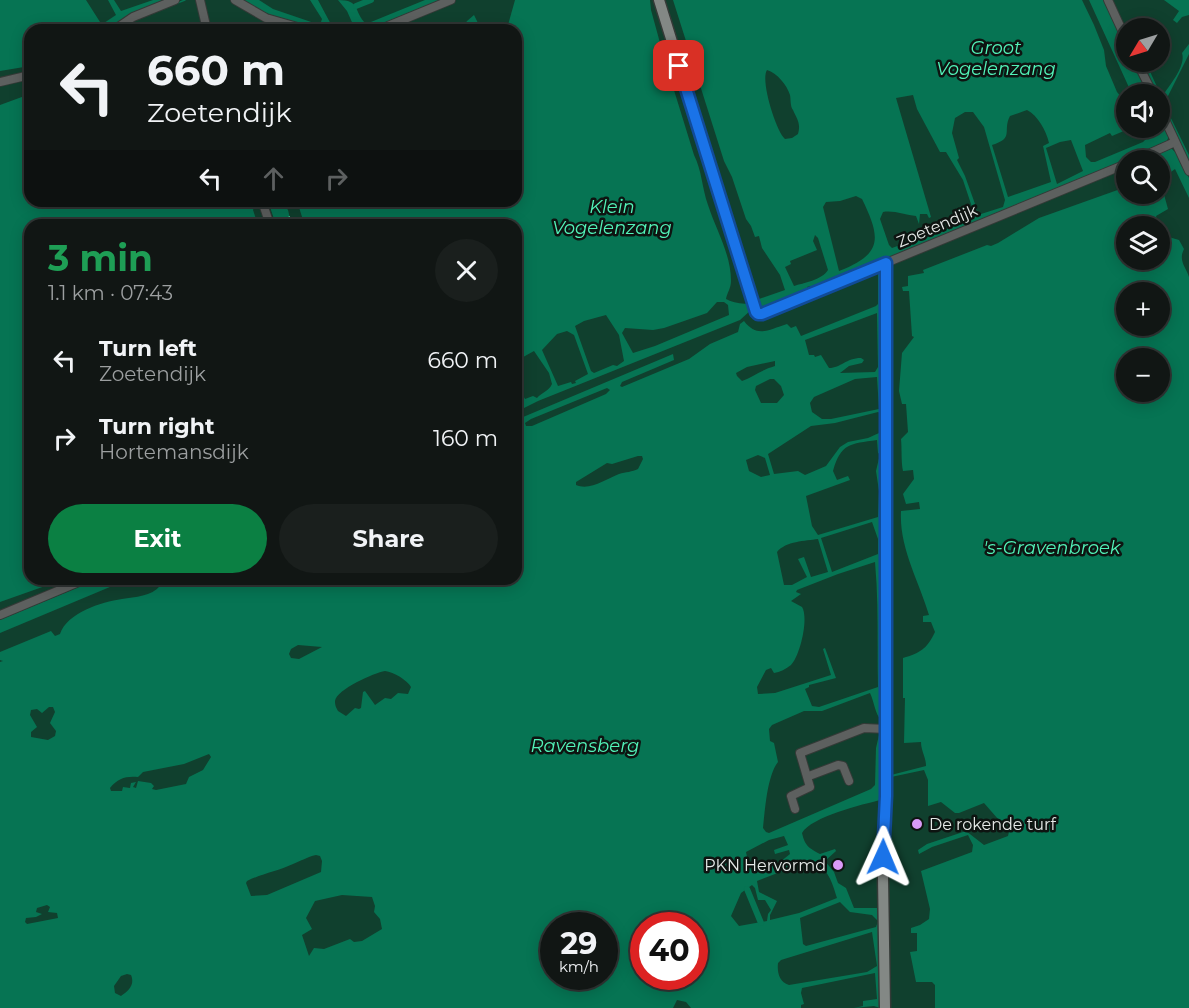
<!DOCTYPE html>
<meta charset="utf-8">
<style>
:root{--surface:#111614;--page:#1a1f1d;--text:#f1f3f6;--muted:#9c9fa0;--line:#303534;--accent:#0b8043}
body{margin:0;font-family:Montserrat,sans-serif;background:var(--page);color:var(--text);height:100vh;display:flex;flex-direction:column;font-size:22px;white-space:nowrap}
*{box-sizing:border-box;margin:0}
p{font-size:20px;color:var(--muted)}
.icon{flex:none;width:33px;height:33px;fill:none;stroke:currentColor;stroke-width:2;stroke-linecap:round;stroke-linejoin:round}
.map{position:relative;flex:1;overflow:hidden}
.drawer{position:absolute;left:24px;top:219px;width:498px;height:366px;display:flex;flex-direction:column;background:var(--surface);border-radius:18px;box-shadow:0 3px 15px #0003,0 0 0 2px var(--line)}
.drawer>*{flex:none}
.hud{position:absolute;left:24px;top:24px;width:498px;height:183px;border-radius:18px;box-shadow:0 3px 15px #0003,0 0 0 2px var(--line);background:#111614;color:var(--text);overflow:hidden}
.needle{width:39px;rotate:232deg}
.controls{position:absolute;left:1116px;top:18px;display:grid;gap:12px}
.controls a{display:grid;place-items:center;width:54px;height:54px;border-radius:50%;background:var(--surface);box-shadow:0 3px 15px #0003,0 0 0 2px var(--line);font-size:30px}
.speed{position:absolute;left:540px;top:912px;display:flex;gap:12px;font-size:30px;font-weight:700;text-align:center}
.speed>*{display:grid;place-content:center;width:78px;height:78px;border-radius:50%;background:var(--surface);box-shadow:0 3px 15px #0003,0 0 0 2px var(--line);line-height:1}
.speed small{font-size:15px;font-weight:400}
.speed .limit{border:9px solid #d22;background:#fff;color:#111}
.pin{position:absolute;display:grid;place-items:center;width:51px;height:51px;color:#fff;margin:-26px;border-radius:12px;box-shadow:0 3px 9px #0006}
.me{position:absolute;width:66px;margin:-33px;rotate:1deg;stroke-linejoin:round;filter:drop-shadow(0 0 4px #0008)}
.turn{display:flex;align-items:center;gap:21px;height:126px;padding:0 24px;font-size:27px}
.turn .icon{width:78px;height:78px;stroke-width:2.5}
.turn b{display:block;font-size:42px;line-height:51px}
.lanes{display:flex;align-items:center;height:57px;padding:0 24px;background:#0003;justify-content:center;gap:30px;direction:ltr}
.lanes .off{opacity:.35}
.round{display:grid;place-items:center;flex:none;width:63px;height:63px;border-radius:32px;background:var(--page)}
.head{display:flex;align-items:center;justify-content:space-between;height:102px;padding:0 24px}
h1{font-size:36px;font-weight:700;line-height:45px;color:#1e9e55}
.button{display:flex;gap:12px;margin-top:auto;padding:12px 24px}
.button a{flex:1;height:69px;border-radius:36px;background:var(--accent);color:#fff;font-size:24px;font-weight:700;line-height:69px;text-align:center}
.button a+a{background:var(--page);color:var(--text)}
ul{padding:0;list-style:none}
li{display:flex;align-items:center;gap:18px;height:78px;padding:0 24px}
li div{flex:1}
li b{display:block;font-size:22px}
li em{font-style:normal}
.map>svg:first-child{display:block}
</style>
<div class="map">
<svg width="1189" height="1008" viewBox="0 0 1189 1008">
<rect width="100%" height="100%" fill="#171d1a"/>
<path fill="#10402e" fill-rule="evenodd" d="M 0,0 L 1189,0 L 1189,1008 L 0,1008 ZM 1126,28 L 1160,28 L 1160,62 L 1126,62 ZM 30,30 L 516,30 L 516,201 L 30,201 ZM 1126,94 L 1160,94 L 1160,128 L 1126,128 ZM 1126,160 L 1160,160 L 1160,194 L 1126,194 ZM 30,225 L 516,225 L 516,579 L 30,579 ZM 1126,226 L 1160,226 L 1160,260 L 1126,260 ZM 1126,292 L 1160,292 L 1160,326 L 1126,326 ZM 1126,358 L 1160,358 L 1160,392 L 1126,392 ZM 554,926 L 604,926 L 604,976 L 554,976 ZM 644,926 L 694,926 L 694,976 L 644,976 Z"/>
<g fill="#067453" fill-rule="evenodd">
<path d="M 0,0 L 86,0 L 100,22 L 104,23 L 116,15 L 108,0 L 114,0 L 121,11 L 153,0 L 168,0 L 155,4 L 116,24 L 111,23 L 105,30 L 30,30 L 30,66 L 0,71 Z"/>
<path d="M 242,0 L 259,0 L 273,9 L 320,25 L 322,19 L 310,0 L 318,0 L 334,30 C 300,30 271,17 242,0 Z"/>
<path d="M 338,0 C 361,0 353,11 366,24 L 425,0 L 446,0 L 401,17 L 396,18 L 396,20 L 371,30 L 354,30 L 355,29 L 347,11 Z"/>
<path d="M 515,0 L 650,0 L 651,10 L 665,61 L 694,155 C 702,171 702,188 708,205 C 716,230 731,254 731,281 C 731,288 727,293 726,299 C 731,302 744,305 749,303 L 735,234 L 738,233 L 759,299 L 785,290 L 780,275 L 762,248 L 759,236 L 755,237 L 751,226 L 746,219 L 732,177 L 724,161 L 673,0 L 1082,0 L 1094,25 L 1104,50 L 1106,66 L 1117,92 L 1122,98 L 1126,109 L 1126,128 L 1131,128 L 1112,136 L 1110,133 L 1085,145 L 1086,157 L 1091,162 L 1095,162 L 1143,142 L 1150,135 L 1147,128 L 1160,128 L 1160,115 L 1169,136 L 1166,143 L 1178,155 L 1189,178 L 1189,198 L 1175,169 L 1160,180 L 1161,155 L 1147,160 L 1132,158 L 995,216 L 993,215 L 946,236 L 856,270 L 812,289 L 810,286 L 807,287 L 808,291 L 774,305 L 751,310 L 740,320 L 538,401 L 516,412 L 516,403 L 519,400 L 516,390 L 520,390 L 525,399 L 533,396 L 537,398 C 541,393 549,391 552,384 L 549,373 L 534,351 L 516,361 L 516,225 L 306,225 L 304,222 L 296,225 L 276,225 L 268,201 L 281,201 L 288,210 L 291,223 L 293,224 L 303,220 L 297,201 L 516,201 L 516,30 L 461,30 L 467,21 L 474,15 L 479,25 L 505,29 L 511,28 L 512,26 L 508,25 ZM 767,70 C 777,73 787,85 790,95 C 791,100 790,106 793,110 C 797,119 801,123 798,134 L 792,138 L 785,139 C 776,131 760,80 767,70 ZM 913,95 L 917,109 L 940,152 L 946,152 L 963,180 L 975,216 L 938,233 L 936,230 L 925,235 L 922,229 L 920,230 L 922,237 L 892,248 L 889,245 L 880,219 L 883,212 C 893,210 906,215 916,216 L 919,224 L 920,214 L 927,214 L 929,218 L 931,217 L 896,98 ZM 1027,110 C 1038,116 1046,130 1049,143 L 1043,146 L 1051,182 L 1008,197 L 992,145 C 1015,138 1002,131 1010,116 ZM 965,112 L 973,112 L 984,127 L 1005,200 L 1003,207 L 981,214 L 979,215 L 965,176 L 957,160 L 959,158 L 952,133 L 955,118 ZM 1071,140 L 1083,171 L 1057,184 L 1046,148 L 1060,142 ZM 856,196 L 862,199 C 881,238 883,254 839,271 L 823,207 L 826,202 L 840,201 ZM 815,235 L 818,238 L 828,270 C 822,280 803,283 794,286 L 785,267 L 791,264 L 790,261 L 817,250 L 813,241 ZM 717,302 L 724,302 L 728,305 L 729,315 L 655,346 L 633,353 L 622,333 L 625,328 L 653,330 L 664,328 L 707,313 ZM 606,315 L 619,335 L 624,361 L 617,366 L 613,365 L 594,373 L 591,371 L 575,326 L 584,321 ZM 567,331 L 574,335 L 588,374 L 575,381 L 576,383 L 572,384 L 571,382 L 558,386 L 542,350 L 557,334 Z"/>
<path d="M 1089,0 L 1106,0 L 1126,45 L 1126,62 L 1134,62 L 1150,94 L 1132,94 Z"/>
<path d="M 1164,0 L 1189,0 L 1189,15 L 1182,17 L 1177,23 L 1173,20 L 1179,11 Z"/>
<path d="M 1189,44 L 1189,54 L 1164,104 L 1189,155 L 1189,164 L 1160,103 L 1160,94 L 1157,94 L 1139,62 L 1149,62 L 1147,65 L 1158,89 L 1164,94 C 1171,83 1186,66 1182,53 Z"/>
<path d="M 30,94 L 30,201 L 257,201 L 253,210 L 258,225 L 30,225 L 30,579 L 65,579 L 0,602 L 0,105 Z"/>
<path d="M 1160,180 L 1168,209 L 1156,216 L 1159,226 L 1126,226 L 1126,260 L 1160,260 L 1160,227 L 1162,235 L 1179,240 L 1184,249 C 1178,261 1186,267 1189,277 L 1189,1008 L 935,1008 L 935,985 L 932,982 L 916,982 L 910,952 L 917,951 L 917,933 L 911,933 L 911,928 L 920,925 L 929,919 L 930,909 L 921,871 L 972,852 L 973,845 L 968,835 L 932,847 L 919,854 L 918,850 L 927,844 L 966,831 L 984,845 L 1008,836 L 1010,827 L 998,819 L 984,803 L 959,813 L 955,813 L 941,802 L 928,806 L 928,780 L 924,770 L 891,777 L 891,775 L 926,766 C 926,757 921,751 921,742 L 904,743 L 905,698 L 903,698 L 903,658 C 920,653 927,649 935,632 L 931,622 L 923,622 L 923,616 L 929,615 C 919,581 899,548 901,511 L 920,509 L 919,502 L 906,504 L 903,494 L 914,479 L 913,470 L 903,471 C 901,462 902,449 901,439 L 908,432 L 906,404 L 902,404 L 899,391 L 902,353 L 914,337 L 912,336 L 909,291 L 903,291 L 902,287 L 908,286 L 908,276 L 924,273 L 923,270 L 987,245 L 991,246 L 998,243 L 1039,218 L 1126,187 L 1126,194 L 1160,194 ZM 1126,292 L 1160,292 L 1160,326 L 1126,326 ZM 1126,358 L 1160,358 L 1160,392 L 1126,392 Z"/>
<path d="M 878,274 L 881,275 L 881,720 C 875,714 874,701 870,693 L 822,711 L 804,711 L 772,725 L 769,729 L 770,741 L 774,743 L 778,762 C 767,776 765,810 763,828 L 766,832 L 769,833 L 871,789 L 875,785 L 876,748 L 879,735 L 883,736 L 881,800 C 863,804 811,817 802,833 C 805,846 809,848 820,854 L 835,849 L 836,851 L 825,861 L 834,872 L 838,883 L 846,888 L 854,908 L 879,908 L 880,1008 L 874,1006 L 854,1008 L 863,1006 L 863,1001 L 877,999 L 875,973 L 802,988 L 801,993 L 804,1004 L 801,1005 L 801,1008 L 691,1008 L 686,1002 L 677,1000 L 673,1008 L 0,1008 L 0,662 L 3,661 L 0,660 L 0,652 L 51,631 L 55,636 L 60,634 C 67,613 101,602 122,599 C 135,597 152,596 160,586 L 158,582 L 165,579 L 516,579 L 516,420 L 673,354 L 674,360 L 622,382 L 620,386 L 622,387 L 689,359 L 710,344 L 738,332 L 740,324 L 744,321 C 757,338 768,330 787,324 L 791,328 L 796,326 L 801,336 L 876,306 L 878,304 ZM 877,313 L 878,367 L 875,372 L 840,373 L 849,366 L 862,363 L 864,360 L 861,358 C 846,358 841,368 829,368 L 821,355 L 815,357 L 814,355 L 809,355 L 805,340 ZM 775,361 L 775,366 C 761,370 753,377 742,381 L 737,376 L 736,373 L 747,367 ZM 877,377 L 879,409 L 831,419 L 822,419 L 812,412 L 810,403 L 814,397 L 855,379 ZM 770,379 L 774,379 L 781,386 L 784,395 L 777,403 L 761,403 L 755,390 L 756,386 ZM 607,388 L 610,390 L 606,394 L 532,426 L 526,426 L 525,423 L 531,419 ZM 878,412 L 880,413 L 879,433 L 868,438 L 848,442 L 840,447 L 826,466 L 805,475 L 798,471 L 774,474 L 768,454 L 811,426 L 835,423 ZM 877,440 L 878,453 L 880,454 L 876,471 L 879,491 L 878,517 L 818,535 L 812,526 L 806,496 L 850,480 L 848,476 L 837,480 L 833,471 C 841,443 850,444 877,440 ZM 758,455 L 765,458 L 770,475 L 761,477 L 749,471 L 746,460 ZM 638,456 L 642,456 L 643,459 L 638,469 C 632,472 626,472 619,474 C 606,479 590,491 576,485 L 576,482 L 607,463 L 612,464 ZM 872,522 L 878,539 L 878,554 L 832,572 L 821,538 ZM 818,539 L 828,572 L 811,577 L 804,557 L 798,559 L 807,577 L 792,585 L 784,585 L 777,552 C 786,541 805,541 818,539 ZM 875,562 C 879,605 877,647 878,687 L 819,707 L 812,706 L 805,689 L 809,687 L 809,685 L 836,678 L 825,648 L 823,649 L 831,675 L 775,693 L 758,694 L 757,687 L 766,670 L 771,668 L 774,673 C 780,672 786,669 791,665 C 800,656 809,618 802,607 L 791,601 L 801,594 L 796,592 L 797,590 L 838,574 ZM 298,645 L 322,647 L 299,659 L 291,658 L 289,654 L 291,649 ZM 385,671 C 394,672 407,680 411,687 L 408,694 L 398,693 L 391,699 L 385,698 L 375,705 L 365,691 L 363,692 L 361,708 L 359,709 L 355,708 L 346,716 L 338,711 C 336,707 335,706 335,701 C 337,689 374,673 385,671 ZM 49,707 L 53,707 L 55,712 L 50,723 L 56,731 L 55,736 L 48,740 L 31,737 L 31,732 L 37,727 L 30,715 L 31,710 L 37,709 L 42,713 ZM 209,754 L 211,757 L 203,770 L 189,777 L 186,784 L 156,790 L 152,789 L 154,786 L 151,783 L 138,781 L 136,788 L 133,787 L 136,782 L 131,783 L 130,788 L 123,787 L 122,791 L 111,791 L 110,788 C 118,778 126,776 138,777 L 143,772 L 184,764 ZM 784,836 L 788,845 L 774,850 L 775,854 L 789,850 L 790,854 L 780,862 L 752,871 L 749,867 L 746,852 L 769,840 ZM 316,855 L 320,856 L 322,861 L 321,872 L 267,895 L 251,896 L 246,883 L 247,881 C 261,874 278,871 293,864 C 301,861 307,857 316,855 ZM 812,863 C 828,866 833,885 837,898 L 799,913 L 770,920 L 770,915 L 777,901 L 759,892 L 757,881 L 801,864 ZM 752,885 L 755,888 L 758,900 L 765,900 L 771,910 L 768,914 L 767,921 L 739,926 L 731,916 L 741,893 ZM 342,895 L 372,897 L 375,906 L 374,912 L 380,919 L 382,929 L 362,941 L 354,942 L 350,939 L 324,949 L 314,948 L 309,956 L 302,935 L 312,929 L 306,918 L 315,901 ZM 840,902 L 850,912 L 872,915 L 878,921 L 876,927 L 806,946 L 803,944 L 800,918 ZM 47,905 L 50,907 L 48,912 L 57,913 L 58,918 L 27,924 L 25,922 L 26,918 L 36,917 L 42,914 L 36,912 L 37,908 ZM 554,926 L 604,926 L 604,976 L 554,976 ZM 644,926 L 694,926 L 694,976 L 644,976 ZM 872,932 L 877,966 L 867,972 L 789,985 C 779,982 777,972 778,963 L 781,960 ZM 127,974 L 131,975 C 135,985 129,990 121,996 L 115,993 L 114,986 L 121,976 Z"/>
<path d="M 98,579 L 129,579 L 0,633 L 0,620 Z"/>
</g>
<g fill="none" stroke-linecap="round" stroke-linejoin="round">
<g stroke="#067453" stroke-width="1.5">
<path d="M 172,5 L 185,0"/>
<path d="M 153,13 L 168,7"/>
</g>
<g stroke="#067453" stroke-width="6">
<path d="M 356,6 L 371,0"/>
<path d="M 747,889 L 761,923"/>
</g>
<path stroke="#52f4b9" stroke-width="1.5" stroke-dasharray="8 6" stroke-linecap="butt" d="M 275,221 L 290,217"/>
<defs>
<g id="street">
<path d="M 200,0 L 207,30"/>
<path d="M 235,0 L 266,18 L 308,30"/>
<path d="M 1108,0 L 1126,39"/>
<path d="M 114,30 L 133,17 L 175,0"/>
<path d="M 378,30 L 451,0"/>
<path d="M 1137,62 L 1153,94"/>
<path d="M 0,82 L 30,75"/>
<path d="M 1160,109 L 1189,171"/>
<path d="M 1135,160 L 1175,142"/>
<path d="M 262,201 L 270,225"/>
<path d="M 886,263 L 1126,164"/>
<path d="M 0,615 L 86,579"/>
<path d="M 809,776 L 838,765 L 843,766 L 849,781"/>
<path d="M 795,809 L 791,796 L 810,787 L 800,753 L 864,728 L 886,729"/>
</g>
<path id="secondary" d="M 659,0 L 756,312 L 758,314 L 762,314 L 886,263 L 886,796 L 883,877 L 885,1008"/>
</defs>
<use href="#street" stroke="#343a37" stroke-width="10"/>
<use href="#secondary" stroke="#343a37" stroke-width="13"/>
<use href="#street" stroke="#5d605f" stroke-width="8"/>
<use href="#secondary" stroke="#838885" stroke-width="10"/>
</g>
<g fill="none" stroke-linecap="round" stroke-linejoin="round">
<defs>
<path id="route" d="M 679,66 L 756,312 L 758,314 L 762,314 L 886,263 L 886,796 L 883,857"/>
</defs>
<use href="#route" stroke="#114b97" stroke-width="15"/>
<use href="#route" stroke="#1a73e8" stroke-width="10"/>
</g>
<g fill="#d99af7" stroke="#0e1411" stroke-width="2">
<circle cx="917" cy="824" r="6"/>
<circle cx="838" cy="865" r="6"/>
</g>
<g text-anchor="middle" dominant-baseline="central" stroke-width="5" stroke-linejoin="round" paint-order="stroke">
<g font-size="16" fill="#e5e9e7" stroke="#0e1411">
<text transform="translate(937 226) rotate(-23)">Zoetendijk</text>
</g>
<g font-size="16" fill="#e5e9e7" stroke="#0e1411" text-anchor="start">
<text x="929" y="824">De rokende turf</text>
<text x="826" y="865" text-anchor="end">PKN Hervormd</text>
</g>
<g font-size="18" font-style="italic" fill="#52f4b9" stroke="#0e1411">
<text x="996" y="48">Groot<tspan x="996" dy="21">Vogelenzang</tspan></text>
<text x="612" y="207">Klein<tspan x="612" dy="21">Vogelenzang</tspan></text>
<text x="1052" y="548">'s-Gravenbroek</text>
<text x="585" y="746">Ravensberg</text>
</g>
</g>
</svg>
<div class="controls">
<a><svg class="needle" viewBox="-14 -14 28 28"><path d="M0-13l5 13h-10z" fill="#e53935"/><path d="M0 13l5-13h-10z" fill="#9c9fa0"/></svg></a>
<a><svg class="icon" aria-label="sound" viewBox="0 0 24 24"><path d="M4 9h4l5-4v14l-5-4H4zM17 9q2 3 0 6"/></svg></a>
<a><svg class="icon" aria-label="search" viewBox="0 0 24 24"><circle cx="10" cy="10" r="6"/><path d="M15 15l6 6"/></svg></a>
<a><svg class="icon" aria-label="layers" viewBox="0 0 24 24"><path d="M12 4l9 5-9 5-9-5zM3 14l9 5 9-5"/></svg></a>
<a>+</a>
<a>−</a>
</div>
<div class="speed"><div>29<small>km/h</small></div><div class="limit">40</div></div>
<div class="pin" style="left:679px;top:66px;background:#d93025"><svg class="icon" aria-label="arrive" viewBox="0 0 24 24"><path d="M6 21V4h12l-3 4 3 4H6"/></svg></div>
<svg class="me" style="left:883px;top:857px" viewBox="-20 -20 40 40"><path d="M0-17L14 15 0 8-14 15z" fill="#1a73e8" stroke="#fff" stroke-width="4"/></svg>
<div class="hud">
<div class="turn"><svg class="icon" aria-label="left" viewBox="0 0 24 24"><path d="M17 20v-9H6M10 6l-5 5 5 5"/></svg><div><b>660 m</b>Zoetendijk</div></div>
<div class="lanes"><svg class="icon" aria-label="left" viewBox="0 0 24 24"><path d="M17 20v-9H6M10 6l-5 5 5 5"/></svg><svg class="icon off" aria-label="ahead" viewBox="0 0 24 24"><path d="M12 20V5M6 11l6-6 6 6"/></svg><svg class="icon off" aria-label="right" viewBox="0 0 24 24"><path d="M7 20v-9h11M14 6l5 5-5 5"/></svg></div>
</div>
<section class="drawer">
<div class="head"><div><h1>3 min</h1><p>1.1 km · 07:43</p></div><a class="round"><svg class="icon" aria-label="close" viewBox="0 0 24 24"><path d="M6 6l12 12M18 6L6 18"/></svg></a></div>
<ul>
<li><svg class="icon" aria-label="left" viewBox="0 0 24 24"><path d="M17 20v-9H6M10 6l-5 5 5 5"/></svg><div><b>Turn left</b><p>Zoetendijk</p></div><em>660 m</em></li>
<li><svg class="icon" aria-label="right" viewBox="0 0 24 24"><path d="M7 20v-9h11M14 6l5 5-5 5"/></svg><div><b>Turn right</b><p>Hortemansdijk</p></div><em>160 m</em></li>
</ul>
<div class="button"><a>Exit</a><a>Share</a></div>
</section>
</div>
